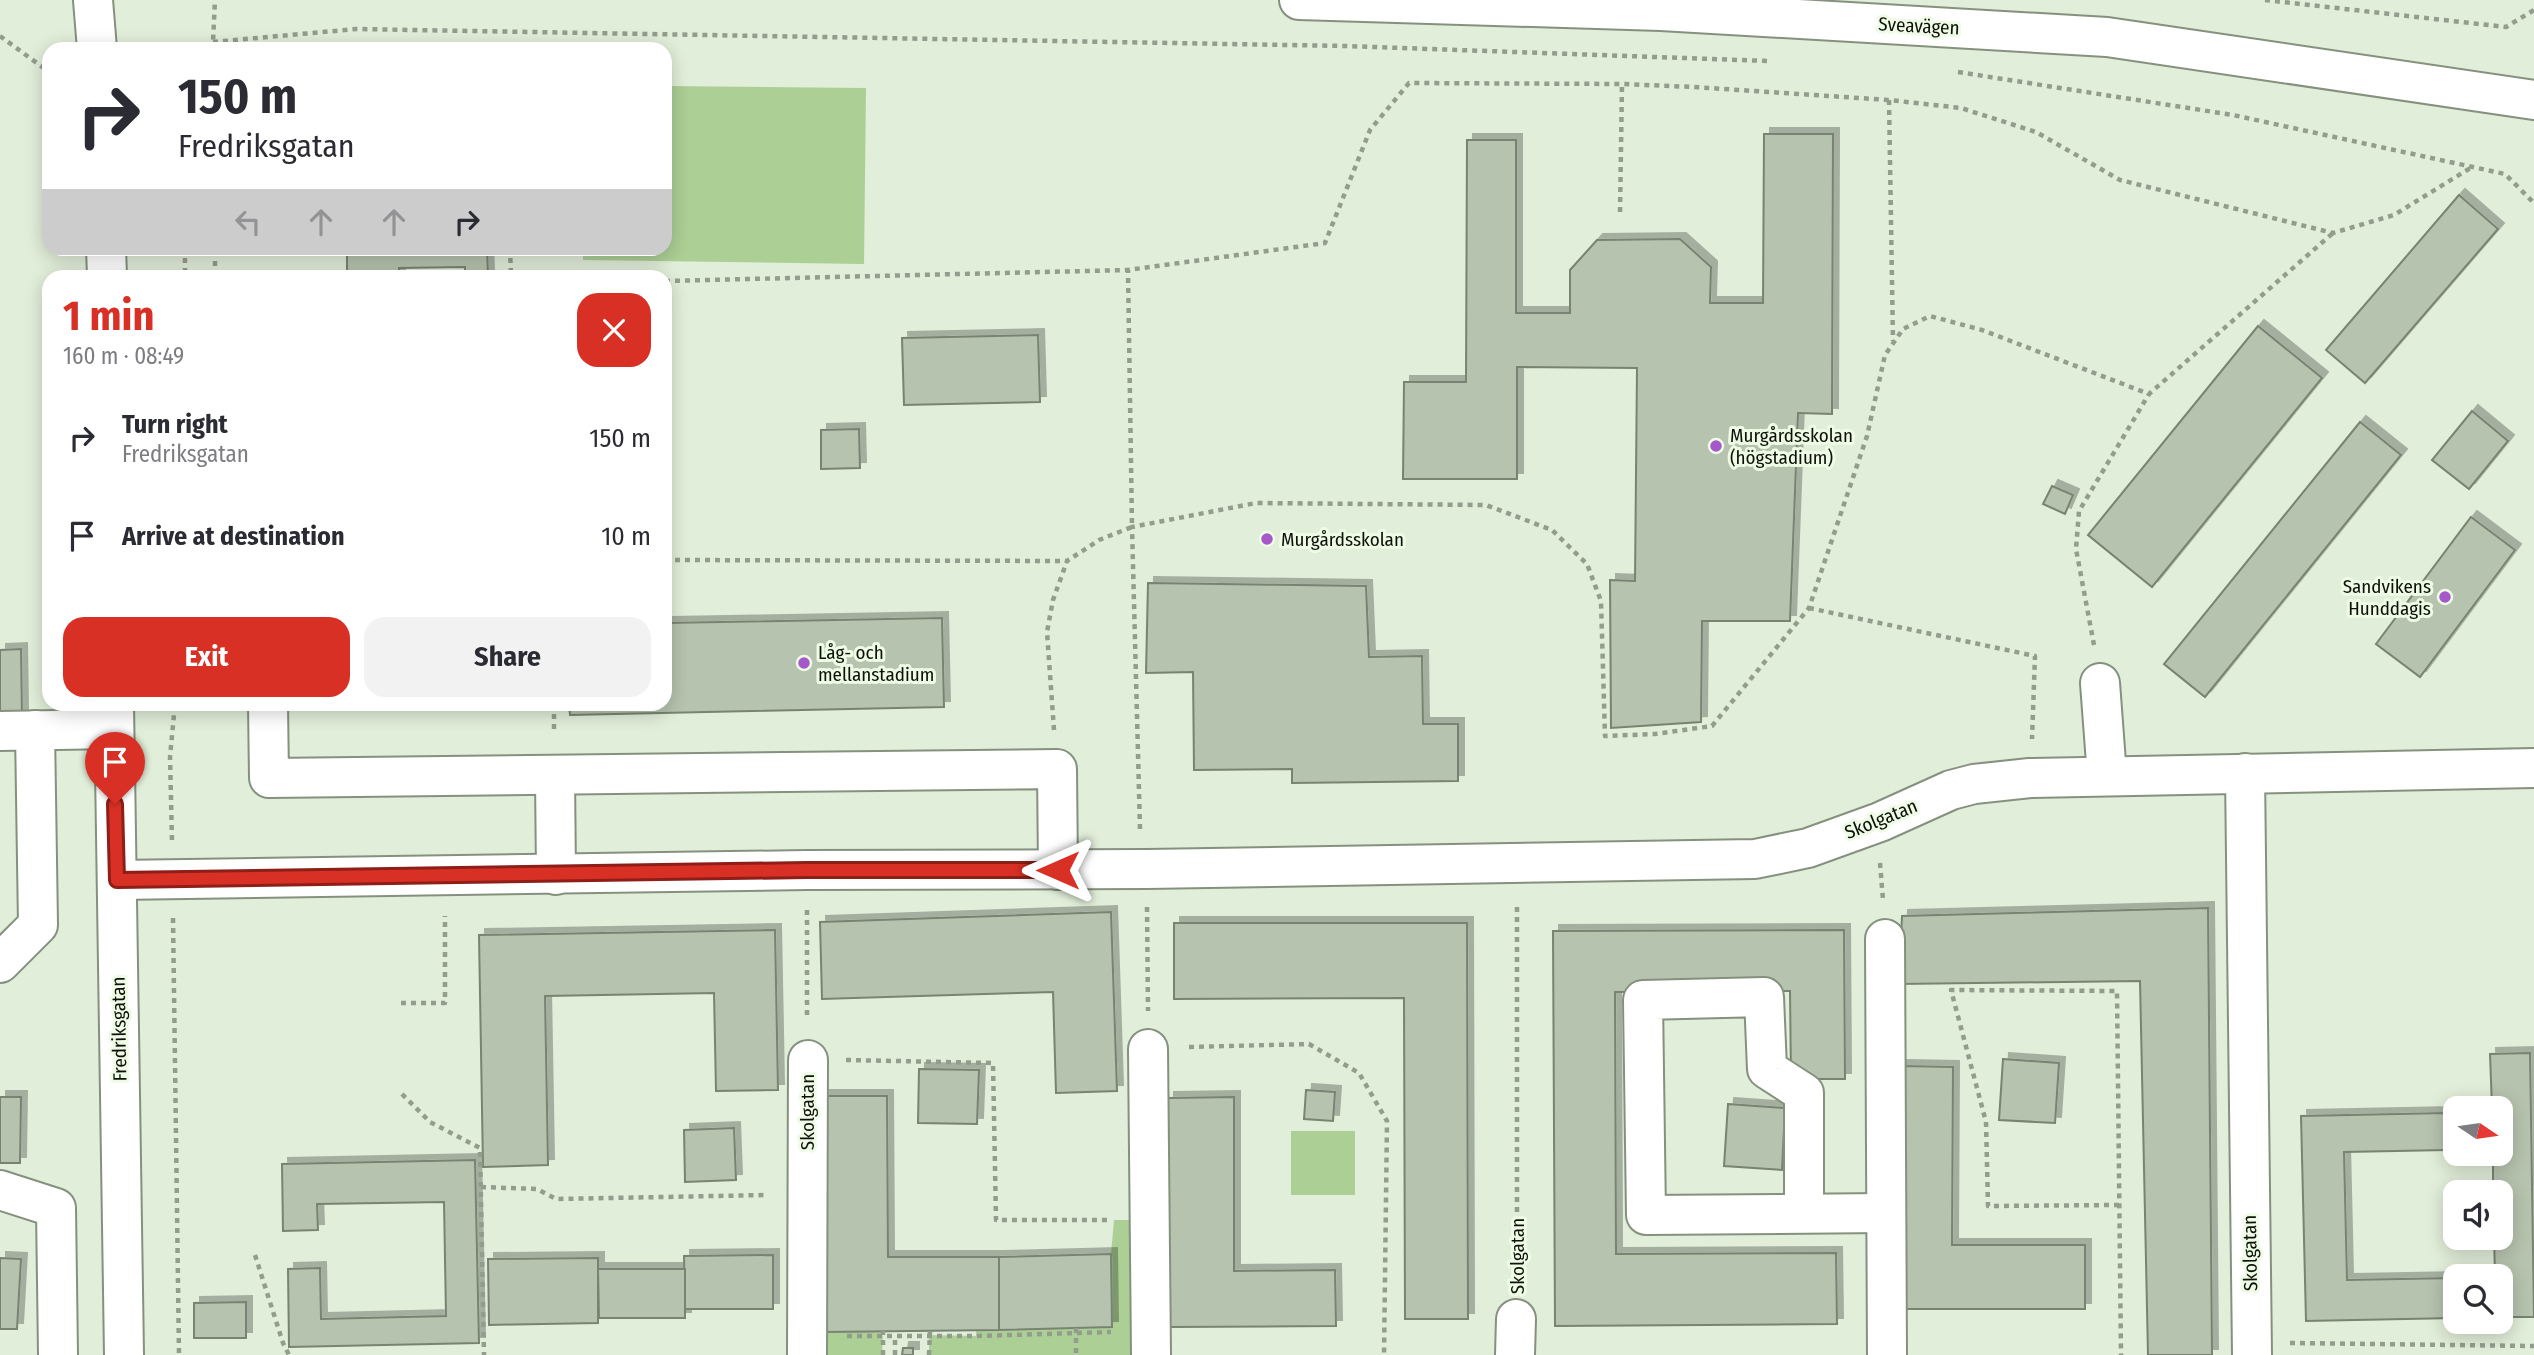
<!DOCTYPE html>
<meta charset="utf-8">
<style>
:root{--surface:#fff;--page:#f2f2f3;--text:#2b2b33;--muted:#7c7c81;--accent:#d93025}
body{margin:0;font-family:"Fira Sans Condensed",sans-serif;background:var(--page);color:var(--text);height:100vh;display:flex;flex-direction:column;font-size:26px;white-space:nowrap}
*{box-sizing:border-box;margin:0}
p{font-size:23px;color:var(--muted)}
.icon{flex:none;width:38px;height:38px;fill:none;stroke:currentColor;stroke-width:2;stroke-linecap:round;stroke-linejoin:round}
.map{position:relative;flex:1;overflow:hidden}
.sheet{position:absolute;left:42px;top:270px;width:630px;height:441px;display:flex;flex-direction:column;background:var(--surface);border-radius:21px;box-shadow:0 4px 18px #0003}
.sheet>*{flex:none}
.top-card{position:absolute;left:42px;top:42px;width:630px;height:214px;border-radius:21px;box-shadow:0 4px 18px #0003;background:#fff;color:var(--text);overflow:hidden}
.needle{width:46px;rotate:103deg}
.tools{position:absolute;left:2443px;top:1096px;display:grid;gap:14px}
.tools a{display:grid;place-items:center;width:70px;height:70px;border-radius:14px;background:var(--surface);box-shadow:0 4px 18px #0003;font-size:35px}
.pin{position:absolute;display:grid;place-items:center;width:60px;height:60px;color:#fff;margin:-72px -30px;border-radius:50% 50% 50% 0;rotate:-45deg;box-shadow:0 0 7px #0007}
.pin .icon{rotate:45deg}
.me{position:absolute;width:77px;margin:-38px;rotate:270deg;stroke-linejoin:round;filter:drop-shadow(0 0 5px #0008)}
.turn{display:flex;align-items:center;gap:24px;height:147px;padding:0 21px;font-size:32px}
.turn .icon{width:91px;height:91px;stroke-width:2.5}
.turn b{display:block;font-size:49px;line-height:60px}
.lanes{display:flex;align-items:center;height:66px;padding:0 21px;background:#0003;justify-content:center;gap:35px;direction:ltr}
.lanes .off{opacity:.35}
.round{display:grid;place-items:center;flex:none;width:74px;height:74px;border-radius:21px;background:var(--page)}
.overview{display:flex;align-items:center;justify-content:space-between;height:119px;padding:0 21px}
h1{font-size:42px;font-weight:700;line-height:52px;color:var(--accent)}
.cta{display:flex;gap:14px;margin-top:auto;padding:14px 21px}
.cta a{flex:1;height:80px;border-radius:21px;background:var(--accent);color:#fff;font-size:28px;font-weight:700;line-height:80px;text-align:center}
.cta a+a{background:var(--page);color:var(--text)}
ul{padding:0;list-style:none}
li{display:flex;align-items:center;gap:21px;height:98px;padding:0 21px}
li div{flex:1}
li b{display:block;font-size:26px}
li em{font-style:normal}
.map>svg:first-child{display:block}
</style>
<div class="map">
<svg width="2534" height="1355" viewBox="0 0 2534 1355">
<defs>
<filter id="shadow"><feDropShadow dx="6" dy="-6" stdDeviation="0" flood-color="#0004"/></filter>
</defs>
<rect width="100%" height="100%" fill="#e1eed9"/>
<g fill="#accf95">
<path d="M 665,86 L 866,88 L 864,264 L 583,260 L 583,249 L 665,248 Z"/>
<rect x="1291" y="1131" width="64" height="64"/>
<path d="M 1114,1220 L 1149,1220 L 1151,1355 L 929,1355 L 929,1335 L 976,1336 L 976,1331 L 1112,1327 L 1111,1254 Z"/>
<path d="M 883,1331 L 882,1355 L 807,1355 L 807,1332 Z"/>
</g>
<g fill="#b6c3ae" stroke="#788471" stroke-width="2" filter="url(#shadow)">
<path d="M 1764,134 L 1833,134 L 1832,414 L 1798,413 L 1790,621 L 1702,621 L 1701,722 L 1611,728 L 1610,580 L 1635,581 L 1637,368 L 1517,367 L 1517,479 L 1403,479 L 1404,382 L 1466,382 L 1467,140 L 1516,140 L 1516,313 L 1570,313 L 1570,270 L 1597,240 L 1680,239 L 1711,267 L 1710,303 L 1763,303 Z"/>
<path d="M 2459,195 L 2498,229 L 2365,383 L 2326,350 Z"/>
<path d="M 347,248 L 487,248 L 488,276 L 465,276 L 465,267 L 399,268 L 399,276 L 347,276 Z"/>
<path d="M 2258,326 L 2322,378 L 2152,587 L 2088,535 Z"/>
<path d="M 1038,335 L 1040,402 L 904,405 L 902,338 Z"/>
<path d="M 2472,411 L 2508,441 L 2469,489 L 2432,460 Z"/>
<path d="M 2360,422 L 2401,455 L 2205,697 L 2164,664 Z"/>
<path d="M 859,429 L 860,468 L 821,469 L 821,430 Z"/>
<path d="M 2052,486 L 2073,495 L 2065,514 L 2043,504 Z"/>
<path d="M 2471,517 L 2515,550 L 2420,677 L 2376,644 Z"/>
<path d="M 1148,583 L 1366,586 L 1369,657 L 1422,656 L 1423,724 L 1458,724 L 1458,781 L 1292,783 L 1292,769 L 1194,770 L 1193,672 L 1146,673 Z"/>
<path d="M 942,618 L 944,707 L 570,715 L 569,704 L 665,704 L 665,623 Z"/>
<path d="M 21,649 L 22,716 L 0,717 L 0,650 Z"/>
<path d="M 2208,908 L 2212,1355 L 2148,1355 L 2140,981 L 1899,984 L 1902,916 Z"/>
<path d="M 1111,912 L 1117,1091 L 1056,1093 L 1053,992 L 822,999 L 820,922 Z"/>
<path d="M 1174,923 L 1467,923 L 1468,1319 L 1405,1319 L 1404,998 L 1174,999 Z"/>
<path d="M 775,930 L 778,1090 L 716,1091 L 714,993 L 545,996 L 548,1165 L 483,1167 L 479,935 Z"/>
<path d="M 1844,930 L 1845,1079 L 1791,1079 L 1790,991 L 1615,992 L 1616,1254 L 1836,1253 L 1837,1324 L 1555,1326 L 1553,931 Z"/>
<path d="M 2530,1053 L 2534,1317 L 2501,1317 L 2501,1276 L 2495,1276 L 2494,1237 L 2501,1237 L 2501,1192 L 2493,1192 L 2493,1153 L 2501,1153 L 2501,1108 L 2492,1108 L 2490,1054 Z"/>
<path d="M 2003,1059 L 2059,1063 L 2055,1123 L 1999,1120 Z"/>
<path d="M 1901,1066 L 1953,1067 L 1952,1245 L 2085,1245 L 2085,1309 L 1900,1309 Z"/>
<path d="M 919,1069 L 979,1070 L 977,1124 L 918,1123 Z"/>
<path d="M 1306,1090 L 1335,1092 L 1333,1121 L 1304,1119 Z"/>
<path d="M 824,1096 L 887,1096 L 888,1257 L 999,1257 L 999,1330 L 826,1332 Z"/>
<path d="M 0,1097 L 21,1097 L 20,1163 L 0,1163 Z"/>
<path d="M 1234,1097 L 1234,1271 L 1335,1270 L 1336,1326 L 1169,1327 L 1168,1098 Z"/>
<path d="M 1728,1104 L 1785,1108 L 1782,1170 L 1724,1166 Z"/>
<path d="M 2446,1113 L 2447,1150 L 2344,1152 L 2347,1280 L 2455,1278 L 2455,1318 L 2306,1321 L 2301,1116 Z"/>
<path d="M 734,1128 L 736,1180 L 685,1182 L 684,1130 Z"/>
<path d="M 475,1160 L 479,1343 L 289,1347 L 288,1269 L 320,1268 L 321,1319 L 446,1316 L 444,1202 L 317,1204 L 318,1230 L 283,1231 L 282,1164 Z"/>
<path d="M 1111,1254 L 1112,1327 L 999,1330 L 999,1257 Z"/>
<path d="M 773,1255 L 773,1309 L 685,1309 L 684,1256 Z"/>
<path d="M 0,1258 L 21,1259 L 17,1329 L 0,1329 Z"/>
<path d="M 598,1258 L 598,1323 L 489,1325 L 488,1259 Z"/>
<path d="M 598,1269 L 685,1269 L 685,1318 L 599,1318 Z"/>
<path d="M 246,1302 L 246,1338 L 194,1338 L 194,1303 Z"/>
<path d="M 903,1348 L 913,1348 L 913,1355 L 902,1355 Z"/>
</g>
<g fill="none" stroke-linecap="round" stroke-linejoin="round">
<defs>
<g id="minor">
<path d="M 93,0 L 97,49"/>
<path d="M 106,248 L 107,276"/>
<path d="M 2100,683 L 2107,776"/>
<path d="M 114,704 L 124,1355"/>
<path d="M 268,704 L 269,778 L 1057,769 L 1058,870"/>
<path d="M 0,731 L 114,729"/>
<path d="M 2245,773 L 2252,1355"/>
<path d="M 555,776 L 556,875"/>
<path d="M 117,880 L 807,870 L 1147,869 L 1755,859 L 1808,848 L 1880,822 L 1951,790 L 1974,784 L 2030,778 L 2534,768"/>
<path d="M 1885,939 L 1887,1355"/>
<path d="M 0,963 L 38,925 L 35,730"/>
<path d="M 1148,1049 L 1151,1355"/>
<path d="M 0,1190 L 56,1208 L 58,1355"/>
<path d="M 1804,1213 L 1804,1093 L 1767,1069 L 1764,997 L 1643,1000 L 1646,1215 L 1885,1213"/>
<path d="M 807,1355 L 808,1060"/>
<path d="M 1515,1355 L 1516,1319"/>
</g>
<path id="major" d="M 1299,0 L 1661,11 L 2107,37 L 2534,100"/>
</defs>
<use href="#minor" stroke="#85917e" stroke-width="42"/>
<use href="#major" stroke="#85917e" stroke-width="42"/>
<g stroke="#939d8d" stroke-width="4.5" stroke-dasharray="5 5" stroke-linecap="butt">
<path d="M 2265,0 L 2506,27 L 2534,10"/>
<path d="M 0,36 L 45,69 L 49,107"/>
<path d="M 213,42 L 356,29 L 1346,46 L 1768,61"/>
<path d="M 210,49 L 213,42 L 215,0"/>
<path d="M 1958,72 L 2233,115 L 2505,174 L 2534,203"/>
<path d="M 1889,100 L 1893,341"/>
<path d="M 1620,212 L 1622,84"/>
<path d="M 185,248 L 185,276"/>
<path d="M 510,248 L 511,276"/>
<path d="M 215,276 L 215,248"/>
<path d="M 665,281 L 1128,270 L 1325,243 L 1370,130 L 1409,83 L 1622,84 L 1694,87 L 1889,100 L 1961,108 L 2036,132 L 2120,180 L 2333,233 L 2394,215 L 2472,167"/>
<path d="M 665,560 L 1067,561"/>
<path d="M 1809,608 L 2035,656 L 2032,739"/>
<path d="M 2094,645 L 2076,549 L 2079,511 L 2149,394"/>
<path d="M 554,704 L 554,734"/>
<path d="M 1054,730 L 1047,632 L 1053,600 L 1067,561 L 1099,540 L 1132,527 L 1128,270"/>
<path d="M 1140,829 L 1132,527 L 1256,503 L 1486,505 L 1552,530 L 1587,564 L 1601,601 L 1605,736 L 1655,734 L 1712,726 L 1809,608 L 1867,436 L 1885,355 L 1903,329 L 1930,316 L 1982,330 L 2149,394 L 2333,233"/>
<path d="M 172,840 L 170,757 L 175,704"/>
<path d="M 1880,863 L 1883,900"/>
<path d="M 1147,907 L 1148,1011"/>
<path d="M 807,910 L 807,1020"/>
<path d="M 173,918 L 179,1355"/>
<path d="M 401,1003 L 445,1003 L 445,916"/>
<path d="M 1189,1047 L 1309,1044 L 1359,1073 L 1387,1121 L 1384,1355"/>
<path d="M 846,1060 L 993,1063 L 996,1220 L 1110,1220"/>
<path d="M 402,1094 L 430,1122 L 480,1148 L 484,1355"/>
<path d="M 481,1187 L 537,1189 L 556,1199 L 768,1195"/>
<path d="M 2119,1205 L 1988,1206 L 1986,1122 L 1951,990 L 2117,991 L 2121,1355"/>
<path d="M 255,1255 L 283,1343 L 289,1355"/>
<path d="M 1517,1282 L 1517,902"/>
<path d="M 1076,1328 L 1076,1355"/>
<path d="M 847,1336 L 976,1336 L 1111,1332"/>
<path d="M 2290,1343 L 2534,1346"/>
<path d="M 883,1355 L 883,1331"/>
<path d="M 895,1355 L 895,1336"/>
<path d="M 929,1355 L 930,1331"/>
</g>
<use href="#minor" stroke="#fff" stroke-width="38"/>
<use href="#major" stroke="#fff" stroke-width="38"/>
</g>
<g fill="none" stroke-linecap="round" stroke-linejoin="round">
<defs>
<path id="route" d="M 115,804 L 117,880 L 807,870 L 1058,870"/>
</defs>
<use href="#route" stroke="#8d1f18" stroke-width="18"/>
<use href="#route" stroke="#d93025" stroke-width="12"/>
</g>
<g fill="#a558ca" stroke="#eefce6" stroke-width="2.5">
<circle cx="1716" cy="446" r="7"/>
<circle cx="1267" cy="539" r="7"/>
<circle cx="2445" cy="597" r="7"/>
<circle cx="804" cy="663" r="7"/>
</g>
<g text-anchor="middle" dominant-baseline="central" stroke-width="6" stroke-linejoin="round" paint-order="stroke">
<g font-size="19" fill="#0d110a" stroke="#eefce6">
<text transform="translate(1919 26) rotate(3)">Sveavägen</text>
<text transform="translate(1881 819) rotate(-22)">Skolgatan</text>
<text transform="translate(119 1029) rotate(-91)">Fredriksgatan</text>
<text transform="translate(807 1112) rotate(-90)">Skolgatan</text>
<text transform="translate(2250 1253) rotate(-91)">Skolgatan</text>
<text transform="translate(1517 1256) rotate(-90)">Skolgatan</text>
</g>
<g font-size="19" fill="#0d110a" stroke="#eefce6" text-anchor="start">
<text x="1730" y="435">Murgårdsskolan<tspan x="1730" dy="22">(högstadium)</tspan></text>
<text x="1281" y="539">Murgårdsskolan</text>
<text x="2431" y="586" text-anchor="end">Sandvikens<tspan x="2431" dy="22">Hunddagis</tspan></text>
<text x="818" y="652">Låg- och<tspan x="818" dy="22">mellanstadium</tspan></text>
</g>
</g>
</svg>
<div class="tools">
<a><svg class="needle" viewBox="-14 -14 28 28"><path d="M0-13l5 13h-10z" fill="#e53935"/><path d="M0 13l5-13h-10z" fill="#7c7c81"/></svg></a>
<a><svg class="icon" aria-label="sound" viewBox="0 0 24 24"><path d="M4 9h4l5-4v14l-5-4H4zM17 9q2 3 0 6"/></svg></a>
<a><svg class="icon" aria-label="search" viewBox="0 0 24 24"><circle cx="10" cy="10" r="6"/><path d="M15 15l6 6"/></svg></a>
</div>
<div class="pin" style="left:115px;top:804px;background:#d93025"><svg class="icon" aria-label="arrive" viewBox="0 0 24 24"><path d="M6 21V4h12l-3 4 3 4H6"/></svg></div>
<svg class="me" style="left:1058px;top:870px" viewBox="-20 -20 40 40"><path d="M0-17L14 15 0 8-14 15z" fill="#d93025" stroke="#fff" stroke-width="4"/></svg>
<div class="top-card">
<div class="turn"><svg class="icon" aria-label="right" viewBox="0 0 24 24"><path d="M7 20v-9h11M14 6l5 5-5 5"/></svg><div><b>150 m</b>Fredriksgatan</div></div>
<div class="lanes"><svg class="icon off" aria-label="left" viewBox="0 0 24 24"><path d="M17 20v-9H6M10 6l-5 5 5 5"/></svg><svg class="icon off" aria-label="ahead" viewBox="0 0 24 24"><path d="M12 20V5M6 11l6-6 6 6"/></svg><svg class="icon off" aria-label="ahead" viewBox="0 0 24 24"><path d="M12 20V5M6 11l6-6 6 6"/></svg><svg class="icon" aria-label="right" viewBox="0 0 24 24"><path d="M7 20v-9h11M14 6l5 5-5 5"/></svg></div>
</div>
<section class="sheet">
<div class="overview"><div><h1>1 min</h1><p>160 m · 08:49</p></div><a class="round" style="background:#d93025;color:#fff"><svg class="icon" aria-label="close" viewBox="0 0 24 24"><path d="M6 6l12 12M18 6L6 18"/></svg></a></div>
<ul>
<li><svg class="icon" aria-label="right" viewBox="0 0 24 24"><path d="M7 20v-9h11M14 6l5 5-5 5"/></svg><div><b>Turn right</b><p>Fredriksgatan</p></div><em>150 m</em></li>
<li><svg class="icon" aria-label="arrive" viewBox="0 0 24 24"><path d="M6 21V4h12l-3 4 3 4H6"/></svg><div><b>Arrive at destination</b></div><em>10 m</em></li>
</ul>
<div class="cta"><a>Exit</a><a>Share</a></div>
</section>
</div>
